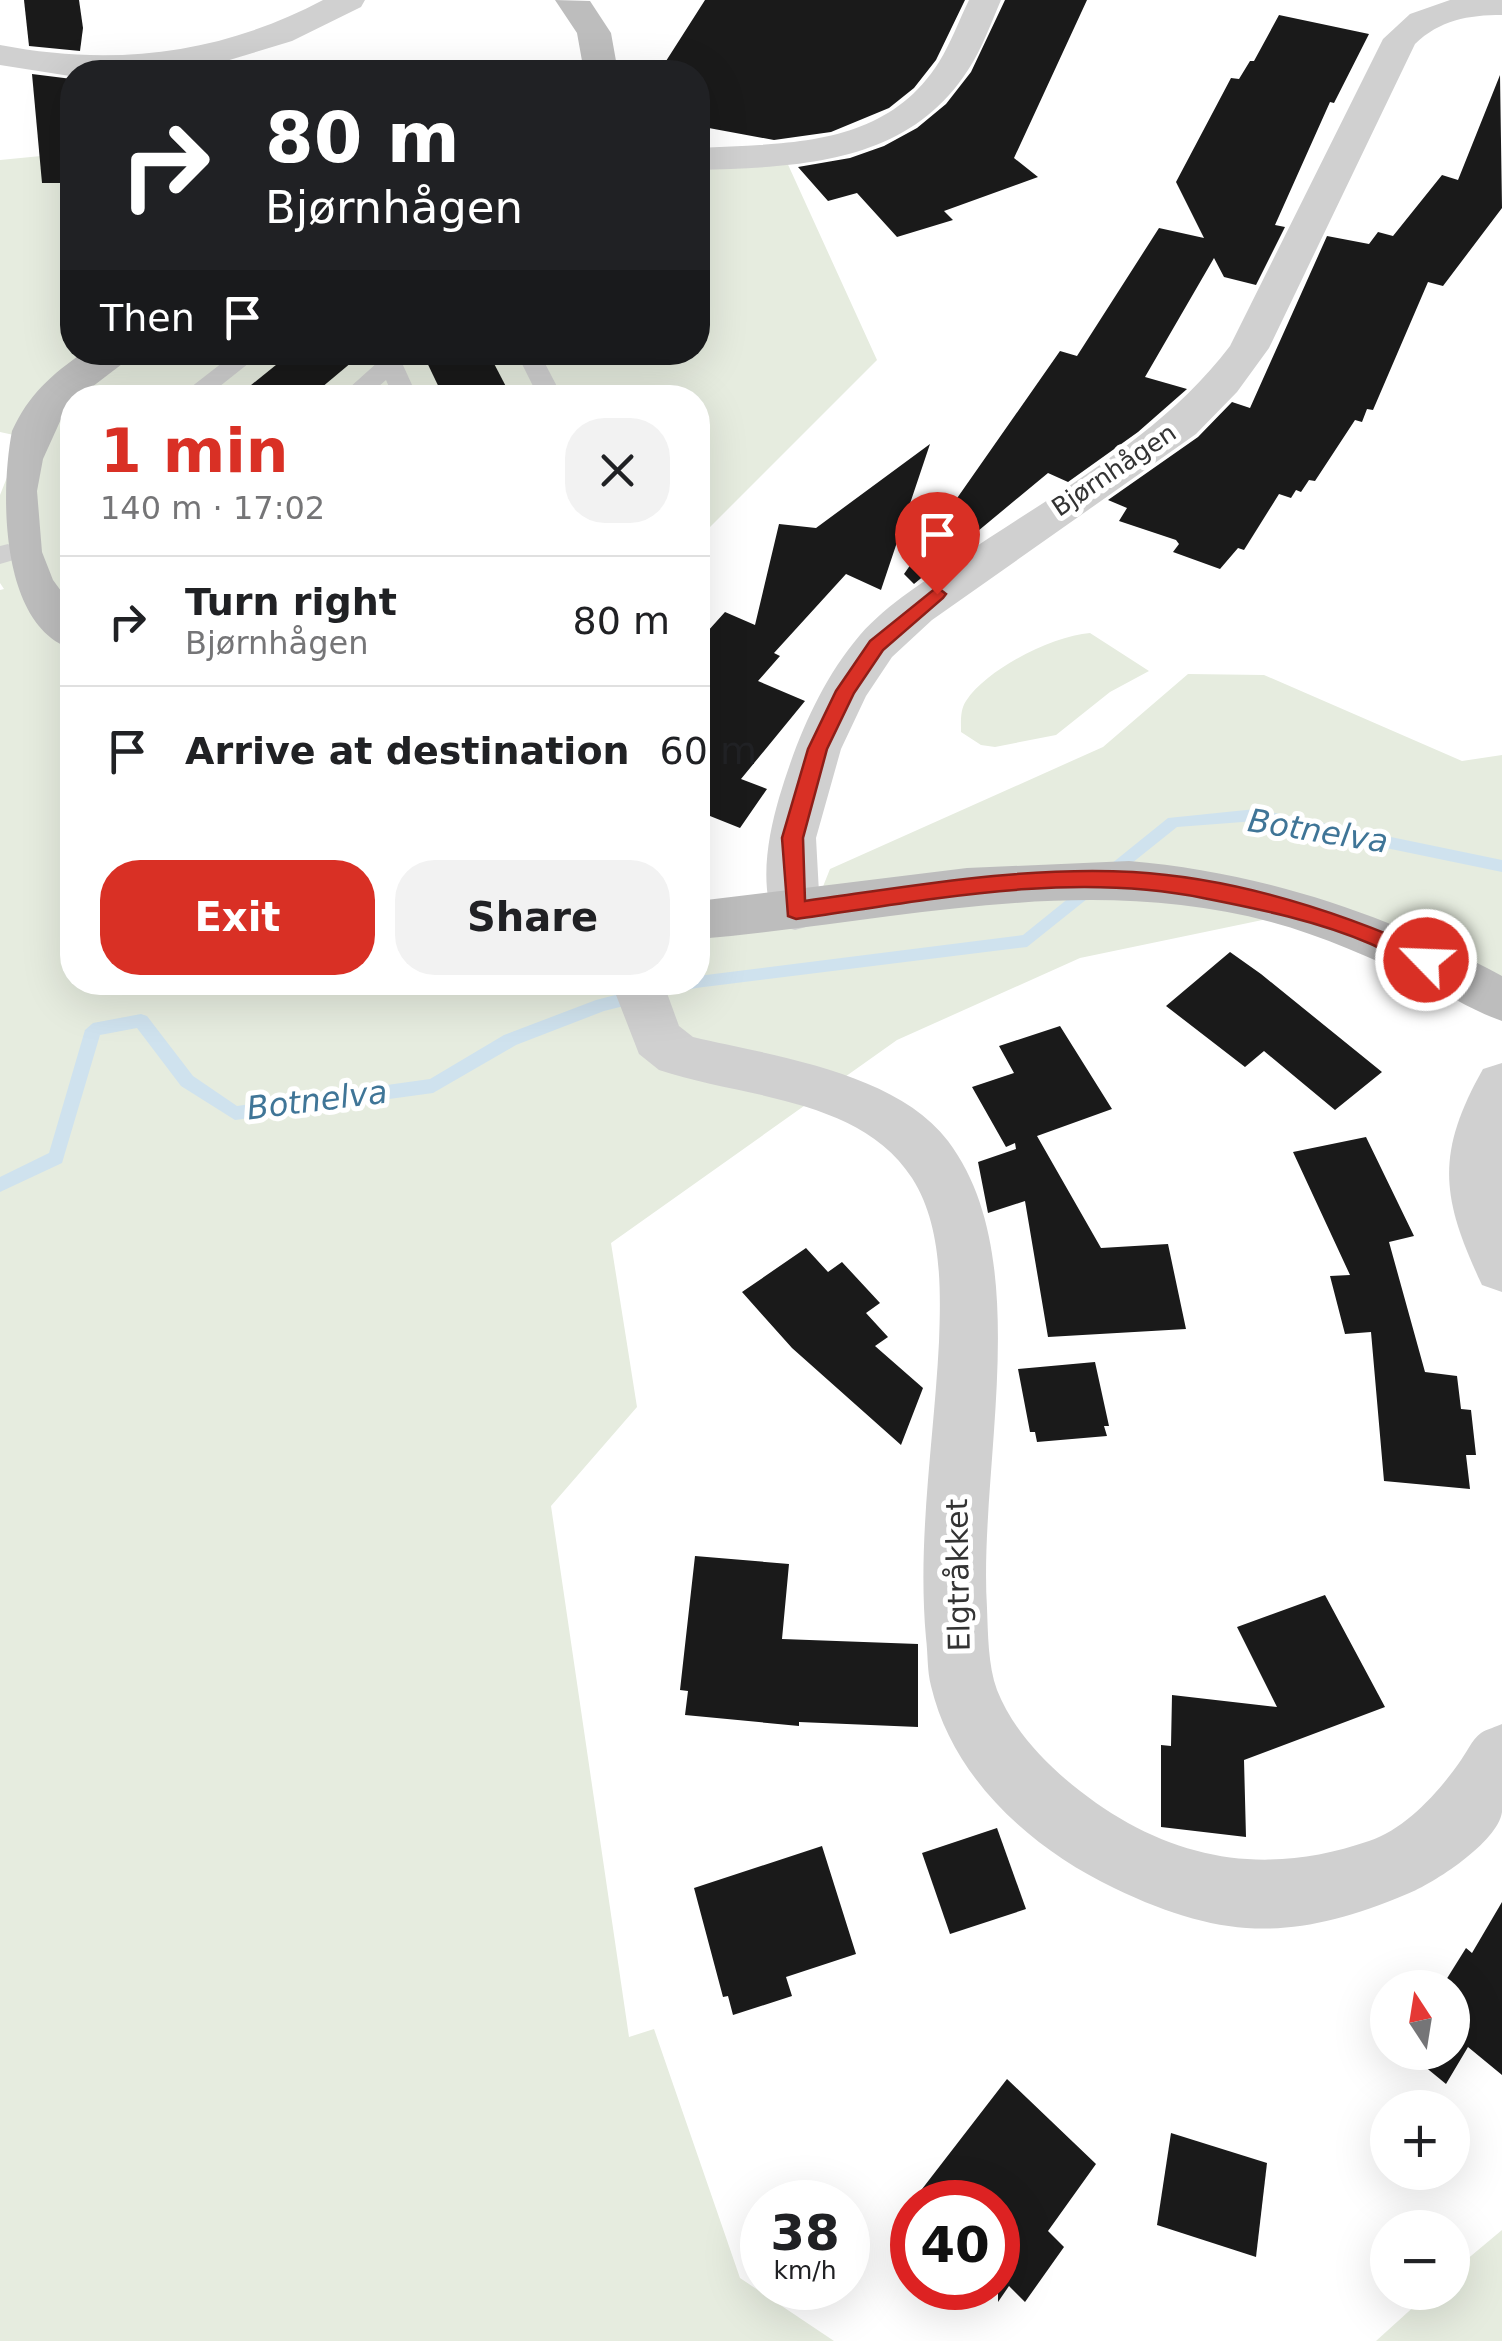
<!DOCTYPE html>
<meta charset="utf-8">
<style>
:root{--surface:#fff;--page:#f2f2f2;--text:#202124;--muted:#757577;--line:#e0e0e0;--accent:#d93025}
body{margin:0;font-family:"DejaVu Sans",sans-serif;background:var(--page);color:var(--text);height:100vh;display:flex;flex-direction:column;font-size:38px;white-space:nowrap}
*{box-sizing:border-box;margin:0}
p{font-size:32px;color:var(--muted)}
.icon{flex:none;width:55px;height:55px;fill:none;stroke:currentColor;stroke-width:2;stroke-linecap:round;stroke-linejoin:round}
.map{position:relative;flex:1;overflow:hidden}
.panel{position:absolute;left:60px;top:385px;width:650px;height:610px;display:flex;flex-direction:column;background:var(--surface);border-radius:40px;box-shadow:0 10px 40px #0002}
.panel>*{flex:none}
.banner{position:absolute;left:60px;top:60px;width:650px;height:305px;border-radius:40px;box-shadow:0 10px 40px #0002;background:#202124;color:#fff;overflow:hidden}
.needle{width:65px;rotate:348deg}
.tools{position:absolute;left:1370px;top:1970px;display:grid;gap:20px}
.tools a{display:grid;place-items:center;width:100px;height:100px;border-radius:50%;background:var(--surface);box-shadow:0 10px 40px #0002;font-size:50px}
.speed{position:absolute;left:740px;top:2180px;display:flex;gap:20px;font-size:50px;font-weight:700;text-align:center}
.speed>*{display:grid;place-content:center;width:130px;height:130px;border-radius:50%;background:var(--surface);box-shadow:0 10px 40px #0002;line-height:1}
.speed small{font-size:25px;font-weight:400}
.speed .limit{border:15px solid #d22;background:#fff;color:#111}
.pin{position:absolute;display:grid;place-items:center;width:85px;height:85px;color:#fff;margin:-102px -42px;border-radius:50% 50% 50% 0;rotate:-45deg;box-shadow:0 0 10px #0007}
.pin .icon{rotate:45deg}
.me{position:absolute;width:110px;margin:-55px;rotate:294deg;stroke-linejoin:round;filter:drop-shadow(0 0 8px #0008)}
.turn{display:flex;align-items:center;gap:35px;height:210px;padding:0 40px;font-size:45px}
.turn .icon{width:130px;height:130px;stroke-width:2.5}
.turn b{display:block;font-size:70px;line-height:85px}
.then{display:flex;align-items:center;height:95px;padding:0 40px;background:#0003;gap:20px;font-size:38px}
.round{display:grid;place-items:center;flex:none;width:105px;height:105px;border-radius:40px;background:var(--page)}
.headline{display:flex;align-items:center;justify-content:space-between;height:170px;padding:0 40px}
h1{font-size:60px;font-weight:800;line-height:75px;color:var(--accent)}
.button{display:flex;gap:20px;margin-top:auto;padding:20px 40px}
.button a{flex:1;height:115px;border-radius:40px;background:var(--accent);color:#fff;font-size:40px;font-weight:800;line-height:115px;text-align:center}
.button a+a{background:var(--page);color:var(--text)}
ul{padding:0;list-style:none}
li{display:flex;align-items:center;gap:30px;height:130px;padding:0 40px;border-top:2px solid var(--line)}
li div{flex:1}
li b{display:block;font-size:38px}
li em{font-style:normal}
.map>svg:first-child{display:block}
</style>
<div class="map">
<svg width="1502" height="2341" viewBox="0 0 1502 2341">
<rect width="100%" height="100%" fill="#fff"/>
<g fill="#e6ecdf">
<path d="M 72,153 L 72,352 L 698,352 L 698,164 L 785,158 L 877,360 L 698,539 L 698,398 L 72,398 L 72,982 L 698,982 L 698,907 L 822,889 L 830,869 L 1103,747 L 1188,674 L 1264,675 L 1462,761 L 1502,755 L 1502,994 L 1277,917 L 1080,958 L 897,1040 L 611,1243 L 637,1407 L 551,1506 L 629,2037 L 654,2029 L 740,2278 L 834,2341 L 0,2341 L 0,590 L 4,589 L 0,583 L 0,495 L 23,437 L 0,432 L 0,160 Z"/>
<path d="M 1090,633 L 1149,671 L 1110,692 L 1056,735 L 995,747 L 981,745 L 961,732 C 961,721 960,710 966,701 C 988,668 1053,636 1090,633 Z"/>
<path d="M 1502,2230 L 1502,2341 L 1376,2341 L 1429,2293 L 1452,2292 L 1453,2271 Z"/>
</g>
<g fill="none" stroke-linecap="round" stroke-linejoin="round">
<path fill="#cfe2ee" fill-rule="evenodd" d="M 1256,809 L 1502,860 L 1502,872 L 1256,821 L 1177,827 L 1027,947 L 696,988 L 604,1011 L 516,1045 L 433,1093 L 235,1120 L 181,1086 L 137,1028 L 100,1035 L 62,1163 L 0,1192 L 0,1177 L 49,1153 L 85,1030 L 93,1023 L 141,1014 L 147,1016 L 193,1076 L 237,1106 L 430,1079 L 504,1035 L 596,1000 L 666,982 L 698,982 L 698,976 L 1023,935 L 1168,818 Z"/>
</g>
<g fill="#1a1a1a">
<path d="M 24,0 L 79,0 L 83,28 L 80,51 L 29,46 Z"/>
<path d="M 705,0 L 965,0 L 936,60 L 914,88 L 889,108 L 831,132 L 774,140 L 698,126 L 698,72 L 659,72 Z"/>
<path d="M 1005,0 L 1087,0 L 1014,158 L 1038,177 L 944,211 L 953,220 L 897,237 L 857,193 L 828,201 L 798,167 L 850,158 L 884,146 L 917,128 L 946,104 L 971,72 Z"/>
<path d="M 1279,15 L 1369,34 L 1334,103 L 1330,102 L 1275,225 L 1285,227 L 1256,285 L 1224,277 L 1214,258 L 1145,377 L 1187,389 L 1138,432 L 1068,482 L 1048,473 L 914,584 L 904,574 L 1060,351 L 1077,356 L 1159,228 L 1204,238 L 1176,182 L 1231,78 L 1239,79 L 1250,61 L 1254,61 Z"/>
<path d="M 32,74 L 72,79 L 60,183 L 42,183 Z"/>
<path d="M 1500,75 L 1502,208 L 1443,286 L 1428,282 L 1373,410 L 1367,409 L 1362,422 L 1355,420 L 1315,481 L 1309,480 L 1301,492 L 1296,490 L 1291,498 L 1279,494 L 1244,550 L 1238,548 L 1220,569 L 1173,552 L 1179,544 L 1176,540 L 1119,521 L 1127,508 L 1108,500 L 1198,437 L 1232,402 L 1250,408 L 1327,236 L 1369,244 L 1378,232 L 1393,236 L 1442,175 L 1458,180 Z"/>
<path d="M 292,352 L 364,352 L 309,398 L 235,398 Z"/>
<path d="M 422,352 L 488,352 L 512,398 L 444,398 Z"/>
<path d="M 930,444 L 881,590 L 846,574 L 774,653 L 780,656 L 758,681 L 805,701 L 741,779 L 767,789 L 740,828 L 710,816 L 698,831 L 698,642 L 725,612 L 755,625 L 779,524 L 816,528 Z"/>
<path d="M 1230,952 L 1261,974 L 1382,1072 L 1335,1110 L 1264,1051 L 1245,1067 L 1166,1006 Z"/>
<path d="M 1060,1026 L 1112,1109 L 1037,1136 L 1101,1248 L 1168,1244 L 1186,1329 L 1048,1337 L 1025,1201 L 988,1213 L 978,1162 L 1016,1149 L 1015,1143 L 1006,1147 L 972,1087 L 1014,1073 L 999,1046 Z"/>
<path d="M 1366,1137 L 1414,1236 L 1389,1242 L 1425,1372 L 1457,1376 L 1461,1409 L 1471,1410 L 1476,1455 L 1466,1455 L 1470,1489 L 1384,1481 L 1371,1332 L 1345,1334 L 1330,1276 L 1350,1275 L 1293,1152 Z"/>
<path d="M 806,1248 L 828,1272 L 842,1262 L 880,1303 L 866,1313 L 888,1337 L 875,1346 L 923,1388 L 901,1445 L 792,1348 L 742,1292 Z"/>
<path d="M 1095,1362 L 1109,1426 L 1104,1426 L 1107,1436 L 1037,1442 L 1035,1432 L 1030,1432 L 1018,1369 Z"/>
<path d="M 695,1556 L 789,1564 L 782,1639 L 918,1644 L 918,1727 L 799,1722 L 799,1726 L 685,1715 L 688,1691 L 680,1690 Z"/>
<path d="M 1325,1595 L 1385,1707 L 1244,1760 L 1246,1837 L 1161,1827 L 1161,1745 L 1171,1746 L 1172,1695 L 1277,1707 L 1237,1627 Z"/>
<path d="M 997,1828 L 1026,1909 L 950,1934 L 922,1853 Z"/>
<path d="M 822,1846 L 856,1954 L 786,1977 L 792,1996 L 733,2015 L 728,1996 L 723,1997 L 694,1888 Z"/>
<path d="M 1502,1902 L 1502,2075 L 1468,2047 L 1446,2084 L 1407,2052 L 1452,2052 L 1452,1988 L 1441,1988 L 1466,1948 L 1472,1953 Z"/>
<path d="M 1007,2079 L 1096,2164 L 1048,2231 L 1064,2247 L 1025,2302 L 1009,2286 L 998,2302 L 998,2202 L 912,2202 Z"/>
<path d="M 1171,2133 L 1267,2163 L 1256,2257 L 1157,2225 Z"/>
</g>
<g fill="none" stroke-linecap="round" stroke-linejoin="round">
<g fill="#d0d0d0" fill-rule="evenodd">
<path d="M 236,352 L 263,352 L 205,398 L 177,398 Z"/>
<path d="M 374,352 L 397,352 L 418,398 L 394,398 L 386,380 L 365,398 L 338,398 L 378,362 Z"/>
<path d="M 516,352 L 539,352 L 563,398 L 539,398 Z"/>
<path d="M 8,544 L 21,553 L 17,559 L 0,564 L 0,546 Z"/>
</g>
<g fill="#d0d0d0" fill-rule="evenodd">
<path d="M 323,0 L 365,0 L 361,7 L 292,41 L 213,65 L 170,72 L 72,72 L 70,76 L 0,65 L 0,45 C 114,67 221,54 323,0 Z"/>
<path d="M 969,0 L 1001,0 C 991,23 982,49 968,70 C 908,164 799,167 698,170 L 698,148 C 787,143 885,148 939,62 C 951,43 959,20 969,0 Z"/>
<path d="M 1450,0 L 1502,0 L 1502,15 C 1468,15 1440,20 1415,44 L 1269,348 L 1237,392 L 1196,434 L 932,620 L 892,657 L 866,696 L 841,749 L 816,838 L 820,911 L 813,925 L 795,930 L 777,925 C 758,889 768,836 779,798 C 796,741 820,682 860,635 C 888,603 927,580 962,556 C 1055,493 1162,436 1230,346 L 1383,39 L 1410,14 Z"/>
<path d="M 611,982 L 663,982 L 679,1026 L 693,1037 C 773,1056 896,1072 948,1141 C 1037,1259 978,1466 987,1608 C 988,1633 988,1666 997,1690 C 1019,1746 1077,1794 1128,1823 C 1206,1866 1285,1870 1369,1841 C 1405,1829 1437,1794 1459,1763 C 1466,1754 1472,1739 1481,1733 C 1487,1729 1496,1727 1502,1724 C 1502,1752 1502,1784 1502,1812 C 1498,1842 1433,1884 1407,1894 C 1295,1941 1224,1941 1114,1888 C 1032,1849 953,1779 931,1686 C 927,1671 928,1654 926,1638 C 917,1539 934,1441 939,1342 C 941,1288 942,1225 912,1178 C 860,1097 742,1098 659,1070 L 639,1054 Z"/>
<path d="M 1502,1063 L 1502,1292 L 1482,1285 C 1441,1198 1435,1154 1483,1069 Z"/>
</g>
<g fill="#bdbdbd" fill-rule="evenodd">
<path d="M 555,0 L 590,1 L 611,33 L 618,72 L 584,72 L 577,33 Z"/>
<path d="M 84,352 L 131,352 L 126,361 L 67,406 L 43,459 L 37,491 L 42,552 L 53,580 L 72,606 L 72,649 C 0,626 0,493 12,431 C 28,395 52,374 84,352 Z"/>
<path d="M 1129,861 C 1260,872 1386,914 1502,976 L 1502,1021 C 1473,1011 1447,994 1420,981 C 1372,958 1323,936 1271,922 C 1080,871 890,923 698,939 L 698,901 L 967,868 Z"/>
</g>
</g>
<path fill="#d93025" stroke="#8d1f18" stroke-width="2.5" d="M 937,587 L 946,594 L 943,598 L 883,650 L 854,693 L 827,749 L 803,838 L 805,901 C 913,886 1023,866 1133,872 C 1235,878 1341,912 1434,954 L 1437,960 L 1434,966 C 1416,972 1388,951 1371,944 C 1318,921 1259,909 1203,898 C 1070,871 928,900 796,919 L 788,916 L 782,838 L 808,749 L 836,691 L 870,641 Z"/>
<g text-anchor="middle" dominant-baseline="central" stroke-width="10" stroke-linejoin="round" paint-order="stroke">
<g font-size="25" fill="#333" stroke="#fff">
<text transform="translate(1114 470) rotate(-34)">Bjørnhågen</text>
</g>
<g font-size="30" fill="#333" stroke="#fff">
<text transform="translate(958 1575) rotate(-91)">Elgtråkket</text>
</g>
<g font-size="32" font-style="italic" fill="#3f7597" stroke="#fff">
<text transform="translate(1318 831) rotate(9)">Botnelva</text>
<text transform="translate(317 1100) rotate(-7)">Botnelva</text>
</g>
</g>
</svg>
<div class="tools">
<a><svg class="needle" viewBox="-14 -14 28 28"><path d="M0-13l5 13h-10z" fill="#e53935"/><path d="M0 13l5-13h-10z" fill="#757577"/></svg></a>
<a>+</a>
<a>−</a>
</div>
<div class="speed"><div>38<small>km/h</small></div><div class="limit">40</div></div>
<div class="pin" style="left:937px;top:594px;background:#d93025"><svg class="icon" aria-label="arrive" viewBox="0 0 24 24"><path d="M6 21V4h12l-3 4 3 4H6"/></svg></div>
<svg class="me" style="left:1426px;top:960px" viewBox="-20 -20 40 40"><circle r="17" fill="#d93025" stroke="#fff" stroke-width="3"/><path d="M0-11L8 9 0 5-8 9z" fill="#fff"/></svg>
<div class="banner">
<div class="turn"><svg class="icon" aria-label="right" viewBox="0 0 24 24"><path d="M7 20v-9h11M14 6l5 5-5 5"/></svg><div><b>80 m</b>Bjørnhågen</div></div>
<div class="then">Then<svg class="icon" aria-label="arrive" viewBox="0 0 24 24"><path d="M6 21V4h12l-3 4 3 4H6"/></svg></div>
</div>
<section class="panel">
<div class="headline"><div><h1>1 min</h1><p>140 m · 17:02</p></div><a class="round"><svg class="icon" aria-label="close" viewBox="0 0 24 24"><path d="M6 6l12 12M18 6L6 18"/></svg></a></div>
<ul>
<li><svg class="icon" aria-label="right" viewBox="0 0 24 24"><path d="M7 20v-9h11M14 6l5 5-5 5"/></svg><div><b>Turn right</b><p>Bjørnhågen</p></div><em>80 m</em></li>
<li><svg class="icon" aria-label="arrive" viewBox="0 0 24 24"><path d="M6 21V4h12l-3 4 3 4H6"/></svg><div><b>Arrive at destination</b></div><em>60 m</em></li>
</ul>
<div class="button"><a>Exit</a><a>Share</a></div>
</section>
</div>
